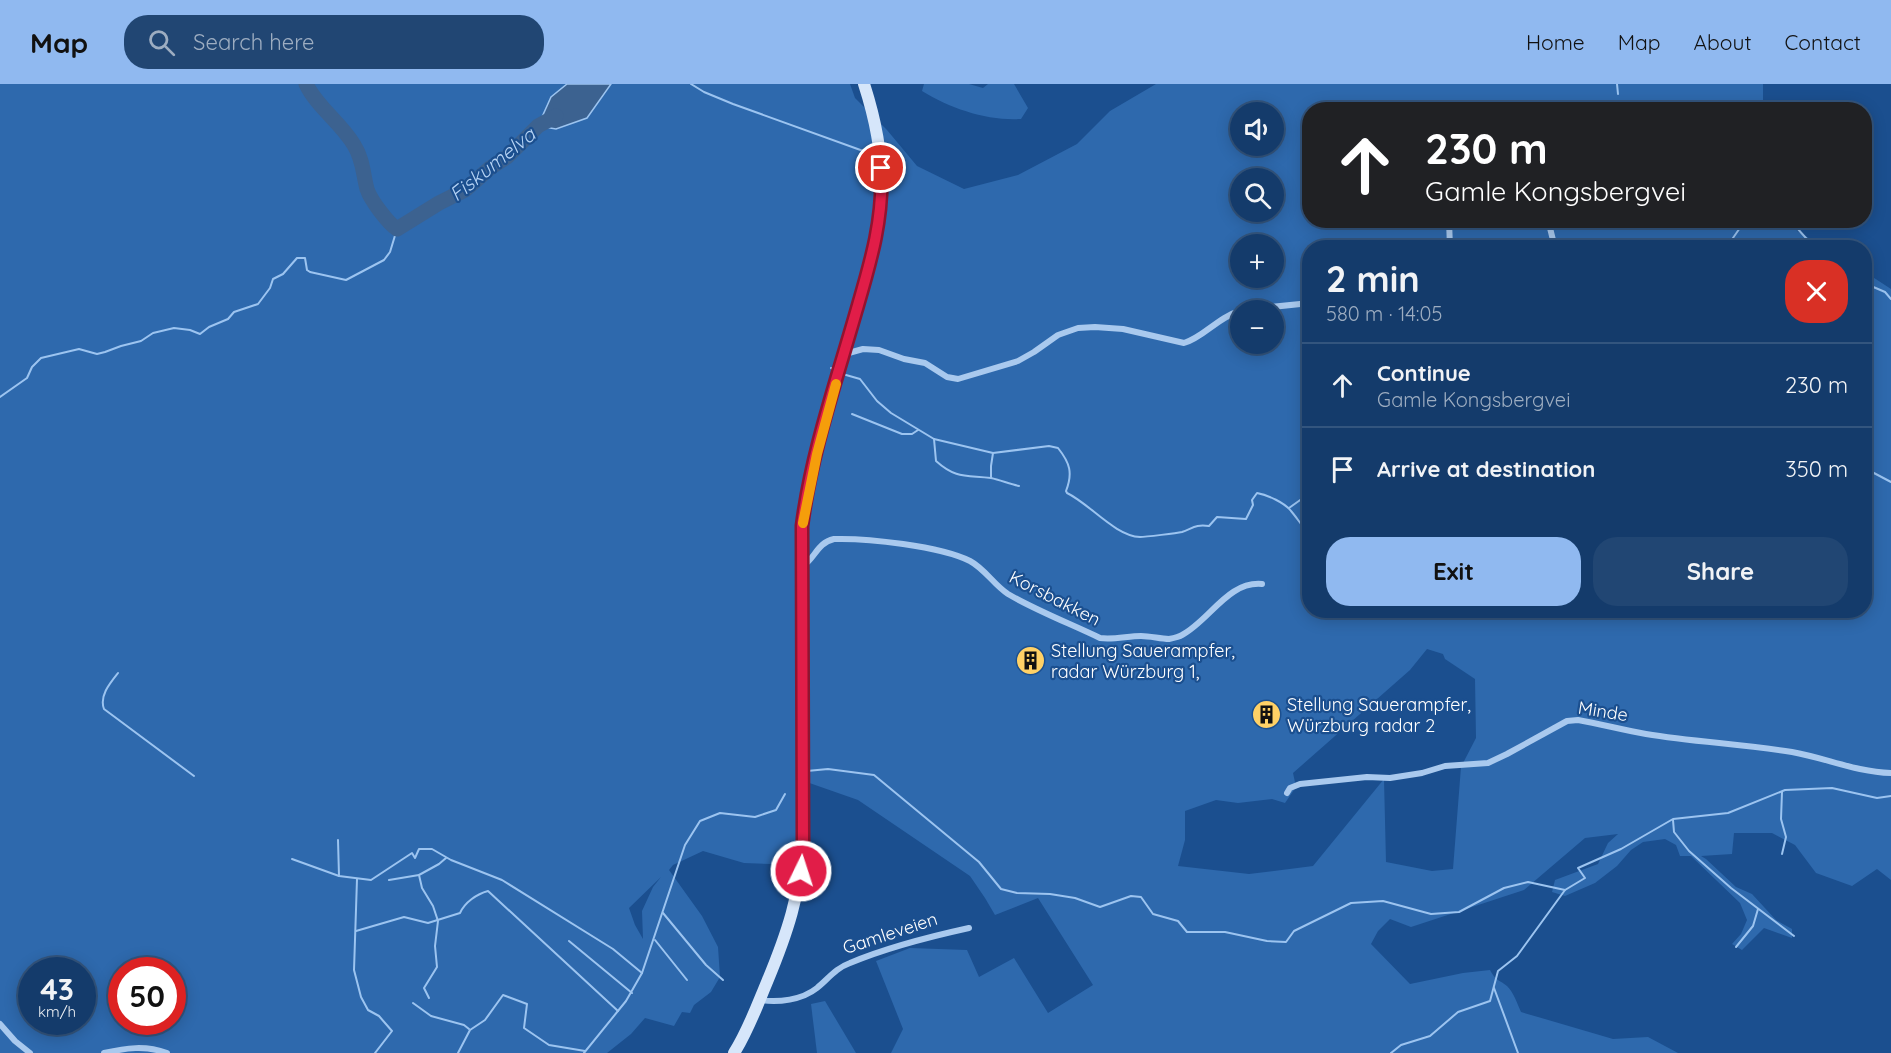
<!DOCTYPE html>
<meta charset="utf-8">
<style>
:root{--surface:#143b6b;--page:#214673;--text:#f1f3f6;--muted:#9dadc1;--line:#33557e;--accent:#90b9f0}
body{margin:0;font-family:Quicksand,sans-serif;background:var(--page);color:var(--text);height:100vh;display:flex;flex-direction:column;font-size:22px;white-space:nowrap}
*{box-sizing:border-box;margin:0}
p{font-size:20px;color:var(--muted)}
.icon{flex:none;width:33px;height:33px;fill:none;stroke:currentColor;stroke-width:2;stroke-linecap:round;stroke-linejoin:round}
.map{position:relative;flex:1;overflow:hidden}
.details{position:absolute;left:1302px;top:156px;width:570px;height:378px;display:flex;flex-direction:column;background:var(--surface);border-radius:24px;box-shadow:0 3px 15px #0003,0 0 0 2px var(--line)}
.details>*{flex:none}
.banner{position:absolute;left:1302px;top:18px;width:570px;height:126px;border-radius:24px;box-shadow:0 3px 15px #0003,0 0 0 2px var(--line);background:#202124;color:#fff;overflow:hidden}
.controls{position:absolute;left:1230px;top:18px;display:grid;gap:12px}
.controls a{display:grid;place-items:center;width:54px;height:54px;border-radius:50%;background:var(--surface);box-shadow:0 3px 15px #0003,0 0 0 2px var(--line);font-size:30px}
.speed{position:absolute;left:18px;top:873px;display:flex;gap:12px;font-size:30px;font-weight:700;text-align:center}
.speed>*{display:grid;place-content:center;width:78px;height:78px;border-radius:50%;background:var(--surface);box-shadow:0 3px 15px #0003,0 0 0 2px var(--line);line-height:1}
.speed small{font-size:15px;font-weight:400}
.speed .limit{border:9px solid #d22;background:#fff;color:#111}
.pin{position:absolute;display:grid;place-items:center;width:51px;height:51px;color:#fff;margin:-26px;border:3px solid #fff;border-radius:50%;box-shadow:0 2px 6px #0007}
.me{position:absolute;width:66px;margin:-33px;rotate:4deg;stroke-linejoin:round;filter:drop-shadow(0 0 4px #0008)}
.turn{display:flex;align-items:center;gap:21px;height:126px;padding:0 24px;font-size:27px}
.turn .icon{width:78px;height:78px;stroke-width:2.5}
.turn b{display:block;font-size:42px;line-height:51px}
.round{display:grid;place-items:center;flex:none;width:63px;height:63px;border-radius:24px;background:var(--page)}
.head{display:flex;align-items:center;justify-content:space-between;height:102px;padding:0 24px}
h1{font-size:36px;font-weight:800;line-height:45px}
.cta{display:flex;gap:12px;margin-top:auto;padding:12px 24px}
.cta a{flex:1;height:69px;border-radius:24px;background:var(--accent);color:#111;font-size:24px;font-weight:800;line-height:69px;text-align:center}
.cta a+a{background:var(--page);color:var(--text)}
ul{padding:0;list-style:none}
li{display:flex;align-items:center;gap:18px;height:84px;padding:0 24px;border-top:2px solid var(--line)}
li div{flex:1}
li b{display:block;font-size:22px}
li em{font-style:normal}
header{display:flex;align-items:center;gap:36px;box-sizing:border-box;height:84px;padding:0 30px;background:var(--accent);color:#111}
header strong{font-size:28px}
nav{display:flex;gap:33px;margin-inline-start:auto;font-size:21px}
.search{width:420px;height:54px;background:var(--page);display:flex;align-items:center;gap:15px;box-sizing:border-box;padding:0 21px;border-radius:24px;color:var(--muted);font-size:22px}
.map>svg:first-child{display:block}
</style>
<header>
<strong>Map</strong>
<div class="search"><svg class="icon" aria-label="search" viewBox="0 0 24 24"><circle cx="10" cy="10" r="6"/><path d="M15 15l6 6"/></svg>Search here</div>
<nav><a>Home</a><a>Map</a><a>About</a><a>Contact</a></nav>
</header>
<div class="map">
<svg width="1891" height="969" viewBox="0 0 1891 969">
<rect width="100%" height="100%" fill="#1b4f8f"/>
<g fill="#2e69ad" fill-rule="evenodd">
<path d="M 0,0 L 567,0 L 551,13 L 539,42 L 556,45 L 587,34 L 611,0 L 850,0 L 855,14 L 887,46 L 917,82 L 964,105 L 1018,91 L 1077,60 L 1110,27 L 1156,0 L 1763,0 L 1763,25 L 1310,26 L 1310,136 L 1794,137 L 1797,147 L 1824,163 L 1310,164 L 1310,526 L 1864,526 L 1865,188 L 1891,205 L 1891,796 L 1877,785 L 1852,802 L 1816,789 L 1795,761 L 1772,749 L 1734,749 L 1732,770 L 1701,772 L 1706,775 L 1736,803 L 1752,810 L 1776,836 L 1792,845 L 1792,854 L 1764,844 L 1742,866 L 1732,860 L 1741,850 L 1747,836 L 1740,819 L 1691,772 L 1680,772 L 1676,761 L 1665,755 L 1643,758 L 1631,766 L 1617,782 L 1595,799 L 1565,812 L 1552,808 L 1555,796 L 1598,780 L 1608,759 L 1618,750 L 1585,754 L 1524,806 L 1411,843 L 1390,835 L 1378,847 L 1371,860 L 1410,900 L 1463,889 L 1490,886 C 1496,897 1498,895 1507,902 C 1514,909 1517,919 1521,928 L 1613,955 L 1648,953 L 1678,969 L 891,969 L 903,945 L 876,877 L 910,864 L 967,866 L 979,893 L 1014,874 L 1048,929 L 1093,901 L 1038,814 L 995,831 L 985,814 L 970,792 L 858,716 L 798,695 L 795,787 L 771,780 L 744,779 L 703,767 L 673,781 L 669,786 L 702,832 L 718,863 L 720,893 L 711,908 L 694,921 L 690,929 L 682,928 L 674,942 L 645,934 L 631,950 L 607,969 L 0,969 ZM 1240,28 L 1274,28 L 1274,62 L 1240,62 ZM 1240,94 L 1274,94 L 1274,128 L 1240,128 ZM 1240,160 L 1274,160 L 1274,194 L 1240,194 ZM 1240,226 L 1274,226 L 1274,260 L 1240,260 ZM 1427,565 L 1443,570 L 1445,575 L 1475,595 L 1476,654 L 1461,683 L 1453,785 L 1432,787 L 1386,778 L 1384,695 L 1313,782 L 1249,790 L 1178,782 L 1185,756 L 1185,727 L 1216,716 L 1238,719 L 1272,715 L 1285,719 L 1296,703 L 1293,689 L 1410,586 ZM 661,793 L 653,803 L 642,827 L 643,855 L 635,841 L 629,824 ZM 32,886 L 82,886 L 82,938 L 32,938 ZM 122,886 L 172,886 L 172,938 L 122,938 Z"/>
<path d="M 924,0 L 969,0 L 983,4 L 988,0 L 1014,0 L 1028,24 L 1021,35 C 988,37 951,25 922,7 Z"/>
<path d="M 825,917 L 856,969 L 817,969 L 811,920 Z"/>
</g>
<path fill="#3c6290" stroke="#9cc4f0" stroke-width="1.5" d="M 567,0 L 611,0 L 587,34 L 556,45 L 538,42 L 551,13 Z"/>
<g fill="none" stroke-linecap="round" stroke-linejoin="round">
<g stroke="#9cc4f0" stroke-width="2">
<path d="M 691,0 L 704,8 L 733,20 L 866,68"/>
<path d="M 1617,0 L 1618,10"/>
<path d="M 1794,136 L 1796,143 L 1815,164"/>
<path d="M 1726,164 L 1742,141 L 1750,136"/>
<path d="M 1864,199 L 1885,208 L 1891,215"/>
<path d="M 831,284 L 833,285"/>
<path d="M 846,291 L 860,295 L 877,317 L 891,329 L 934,355 L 993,369 L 1049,362 L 1058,364 C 1070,379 1073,389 1066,407 L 1067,409 C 1090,420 1115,452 1140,453 C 1146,453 1177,449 1182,448 C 1193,444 1196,440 1209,442 L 1217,433 L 1246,435 L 1253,421 L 1252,416 L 1257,409 C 1268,411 1285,419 1291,427 C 1298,435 1302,443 1310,450"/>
<path d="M 0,313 L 27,294 L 32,283 L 41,274 L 79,265 L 97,270 L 105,268 L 121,262 L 141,257 L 153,249 L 174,244 L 190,246 L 200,250 L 209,243 L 228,235 L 234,228 L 258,220 L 270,204 L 273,195 L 283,190 L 297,174 L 305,174 L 307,186 L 310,188 L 346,196 L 384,176 L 390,168 L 397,145"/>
<path d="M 852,330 L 902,350 L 912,350 L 918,346"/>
<path d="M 934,355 L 936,377 C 956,395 966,391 991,394 C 1000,396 1010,400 1019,402"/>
<path d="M 1864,379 L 1872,388 L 1891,398"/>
<path d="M 991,394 L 991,382 L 993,369"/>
<path d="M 1289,424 L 1310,409"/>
<path d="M 118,589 C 110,599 99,612 104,625 L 194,692"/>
<path d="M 807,687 L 828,685 L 874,691 L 979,778 L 1001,805 L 1017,809 L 1050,810 L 1075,814 L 1100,823 L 1131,812 L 1141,813 L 1153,830 L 1178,837 L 1187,848 L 1225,848 L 1267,857 L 1286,858 L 1294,847 L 1351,819 L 1383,817 L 1431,830 L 1459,828 L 1504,804 L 1528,798 L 1565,806 L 1585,794 L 1578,784 L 1621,765 L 1673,735 L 1728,729 L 1785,706 L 1832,704 L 1877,714 L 1891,712"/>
<path d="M 1782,708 L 1781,735 L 1786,753 L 1782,770"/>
<path d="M 1673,736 L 1674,748 L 1689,767 L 1731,804 L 1794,852"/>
<path d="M 338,756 L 339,792"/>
<path d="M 292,775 L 339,792 L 371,796 L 412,769 L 415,774 L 419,765 L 432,765 L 451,776 L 502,796 L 613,865 L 642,889"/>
<path d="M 357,795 L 354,886 L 361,913 L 368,926 L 379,932 L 392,947 L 375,969"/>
<path d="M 389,796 L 419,791"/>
<path d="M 663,829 L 706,881 L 723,896"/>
<path d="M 356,847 L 404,833 L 428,839 L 460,829 C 465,818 477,810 488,807 L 618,927"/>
<path d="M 655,856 L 687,896"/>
<path d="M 569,857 L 632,909"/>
<path d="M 1736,863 L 1753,842 L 1758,825"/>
<path d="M 1494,904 L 1518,969"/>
<path d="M 429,914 L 424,904 L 437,883 L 435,862 L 438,837 L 433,822 L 422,804 L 419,791 L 439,780 L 446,774"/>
<path d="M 413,919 L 431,932 L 464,941 L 469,945"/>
<path d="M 458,969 L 470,946 L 485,936 L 503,911 L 527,920 L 524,944 L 549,961 L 585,967"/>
<path d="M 584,969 L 626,917 L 642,889 L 685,761 L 700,737 L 720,729 L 755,733 L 776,726 L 785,710"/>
<path d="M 1391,969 L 1401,961 L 1430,952 L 1458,928 L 1490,917 L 1498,887 L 1517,872 L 1565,806"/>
</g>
<path stroke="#3c6290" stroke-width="15" d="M 306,0 C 317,23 341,39 354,61 C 363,75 363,90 367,105 C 371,117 388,139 397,145 L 439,119 L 465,106 L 490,84 L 507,73 L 538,42 L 556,32"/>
<g stroke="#a9c9ee" stroke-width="6">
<path d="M 1449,136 L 1450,164"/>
<path d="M 1548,136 L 1555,164"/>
<path d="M 1242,226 L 1310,219"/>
<path d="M 845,270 L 863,265 L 879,266 L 904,275 L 925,279 L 947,293 L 958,295 L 1018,277 L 1034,268 L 1058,251 L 1078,244 L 1095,243 L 1123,245 L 1184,259 C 1204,253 1218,233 1240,227"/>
<path d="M 803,482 C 816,473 817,459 834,455 C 867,454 940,462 970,477 C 985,485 994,501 1008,510 C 1035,526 1071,540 1100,554 C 1113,556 1128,552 1141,552 C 1151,552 1160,555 1169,555 C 1174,554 1179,553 1182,551 C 1210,536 1228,497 1262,500"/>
<path d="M 1287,709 L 1290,704 L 1300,700 L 1367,693 L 1390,694 L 1422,689 L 1445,682 L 1488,679 L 1507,670 L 1567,637 L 1578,636 C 1601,640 1623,646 1646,650 C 1694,658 1743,660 1792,668 C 1826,674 1856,688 1891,689"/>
<path d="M 760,916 C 778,919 802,916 817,904 C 828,895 836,884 850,879 C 888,863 928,853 969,844"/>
<path d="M 0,940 L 15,957 L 30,969"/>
<path d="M 104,969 C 126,964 145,961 167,969"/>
</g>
<path stroke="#d6e6fa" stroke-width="12" d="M 734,969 C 748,947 757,922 767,898 C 787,850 801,809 803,757 L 802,442 C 811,369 837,296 857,225 C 867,190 879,154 881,117 C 884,78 876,37 864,0"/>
</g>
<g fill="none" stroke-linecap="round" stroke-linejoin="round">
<defs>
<path id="route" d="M 801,787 L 803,757 L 802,442 C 811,370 836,298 856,228 C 870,180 884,135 881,84"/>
</defs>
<use href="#route" stroke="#92132f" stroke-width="15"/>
<use href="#route" stroke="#e11d48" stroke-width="10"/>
<path stroke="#f59e0b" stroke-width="10" d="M 803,439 L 817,370 L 836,300"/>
</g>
<defs>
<symbol id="building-disc" viewBox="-11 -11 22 22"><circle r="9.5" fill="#ffd166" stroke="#1b4f8f"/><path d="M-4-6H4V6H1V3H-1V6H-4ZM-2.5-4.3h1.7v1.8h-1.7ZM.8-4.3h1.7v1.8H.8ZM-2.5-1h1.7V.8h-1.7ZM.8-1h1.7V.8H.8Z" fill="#111"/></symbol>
</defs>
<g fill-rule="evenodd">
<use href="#building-disc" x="1014" y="560" width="33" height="33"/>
<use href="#building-disc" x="1250" y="614" width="33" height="33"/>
</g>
<g text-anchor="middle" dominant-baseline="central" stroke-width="4.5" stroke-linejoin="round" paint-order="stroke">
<g font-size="18" fill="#fff" stroke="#1b4f8f">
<text transform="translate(1055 514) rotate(27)">Korsbakken</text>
<text transform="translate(1603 627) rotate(9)">Minde</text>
<text transform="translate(890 849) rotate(-18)">Gamleveien</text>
</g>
<g font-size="18" fill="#fff" stroke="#1b4f8f" text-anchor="start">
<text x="1051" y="566">Stellung Sauerampfer,<tspan x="1051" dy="21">radar Würzburg 1,</tspan></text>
<text x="1287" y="620">Stellung Sauerampfer,<tspan x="1287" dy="21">Würzburg radar 2</tspan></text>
</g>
<g font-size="20" font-style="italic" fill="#b5d3f5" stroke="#1b4f8f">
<text transform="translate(492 80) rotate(-39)">Fiskumelva</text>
</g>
</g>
</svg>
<div class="controls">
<a><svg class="icon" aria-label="sound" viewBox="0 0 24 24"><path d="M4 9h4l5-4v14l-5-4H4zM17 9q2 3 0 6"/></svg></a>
<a><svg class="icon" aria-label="search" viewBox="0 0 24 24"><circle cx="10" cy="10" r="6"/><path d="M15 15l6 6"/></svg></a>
<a>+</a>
<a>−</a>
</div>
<div class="speed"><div>43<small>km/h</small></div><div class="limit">50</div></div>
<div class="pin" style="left:881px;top:84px;background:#d93025"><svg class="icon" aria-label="arrive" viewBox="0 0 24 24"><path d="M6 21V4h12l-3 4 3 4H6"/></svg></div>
<svg class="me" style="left:801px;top:787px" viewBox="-20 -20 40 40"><circle r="17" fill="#e11d48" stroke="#fff" stroke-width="3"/><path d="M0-11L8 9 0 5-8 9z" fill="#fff"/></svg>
<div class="banner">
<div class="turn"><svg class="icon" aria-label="ahead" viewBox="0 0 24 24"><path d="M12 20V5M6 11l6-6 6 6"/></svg><div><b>230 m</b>Gamle Kongsbergvei</div></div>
</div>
<section class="details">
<div class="head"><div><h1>2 min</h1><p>580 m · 14:05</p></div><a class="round" style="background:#d93025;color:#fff"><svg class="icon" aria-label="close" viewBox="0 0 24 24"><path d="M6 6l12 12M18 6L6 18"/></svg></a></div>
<ul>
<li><svg class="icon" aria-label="ahead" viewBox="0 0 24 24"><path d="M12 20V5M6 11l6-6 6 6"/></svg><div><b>Continue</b><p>Gamle Kongsbergvei</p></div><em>230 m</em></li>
<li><svg class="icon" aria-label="arrive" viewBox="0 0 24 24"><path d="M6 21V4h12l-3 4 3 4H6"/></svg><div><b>Arrive at destination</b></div><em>350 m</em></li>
</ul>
<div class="cta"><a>Exit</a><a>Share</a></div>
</section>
</div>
